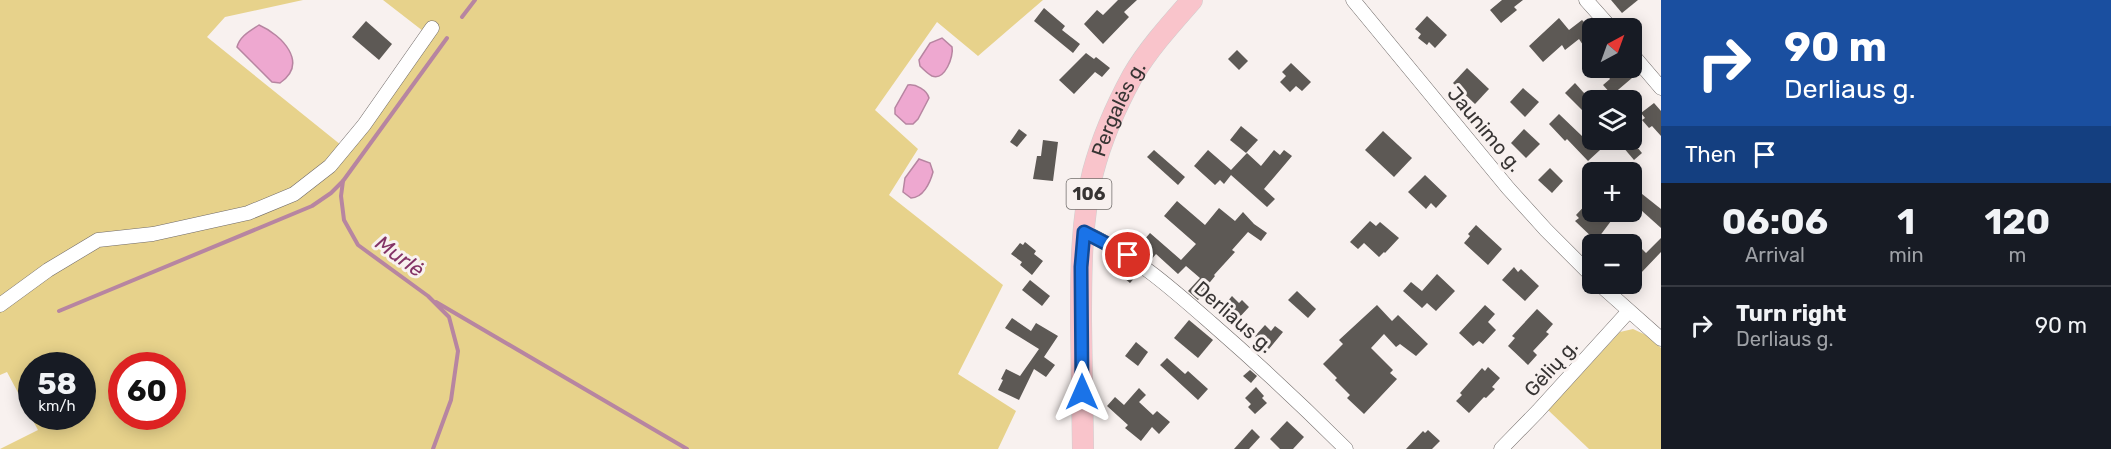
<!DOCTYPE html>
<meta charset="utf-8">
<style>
:root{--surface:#171b24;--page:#20242c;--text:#f1f3f6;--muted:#9ea1a6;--line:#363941}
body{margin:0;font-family:Rubik,sans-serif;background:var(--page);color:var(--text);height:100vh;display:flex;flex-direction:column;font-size:22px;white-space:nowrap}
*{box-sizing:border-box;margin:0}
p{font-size:20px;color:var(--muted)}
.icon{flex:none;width:33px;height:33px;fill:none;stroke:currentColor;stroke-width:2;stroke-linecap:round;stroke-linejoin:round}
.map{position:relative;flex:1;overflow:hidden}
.drawer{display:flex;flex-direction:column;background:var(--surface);width:450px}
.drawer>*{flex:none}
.guide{background:#1a4fa0;color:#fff;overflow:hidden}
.needle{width:39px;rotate:41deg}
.buttons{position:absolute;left:1582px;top:18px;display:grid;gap:12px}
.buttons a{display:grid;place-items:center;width:60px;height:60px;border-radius:9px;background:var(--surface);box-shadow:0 3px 15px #0003;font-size:30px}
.speed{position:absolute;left:18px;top:352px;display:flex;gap:12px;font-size:30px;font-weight:700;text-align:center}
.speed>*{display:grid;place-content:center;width:78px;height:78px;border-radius:50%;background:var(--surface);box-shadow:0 3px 15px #0003;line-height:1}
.speed small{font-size:15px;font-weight:400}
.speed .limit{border:9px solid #d22;background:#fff;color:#111}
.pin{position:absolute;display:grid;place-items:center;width:51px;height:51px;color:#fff;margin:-26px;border:3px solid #fff;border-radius:50%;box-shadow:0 2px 6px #0007}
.me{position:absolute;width:66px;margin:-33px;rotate:0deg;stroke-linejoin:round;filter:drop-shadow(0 0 4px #0008)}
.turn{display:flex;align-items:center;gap:21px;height:126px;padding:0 24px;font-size:27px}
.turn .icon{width:78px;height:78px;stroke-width:2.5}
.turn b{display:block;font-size:42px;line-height:51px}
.then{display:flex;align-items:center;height:57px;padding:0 24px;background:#0003;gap:12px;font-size:22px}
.eta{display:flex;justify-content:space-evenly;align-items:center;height:102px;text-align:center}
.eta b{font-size:36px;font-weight:700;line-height:42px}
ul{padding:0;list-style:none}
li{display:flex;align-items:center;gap:18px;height:78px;padding:0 24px;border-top:2px solid var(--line)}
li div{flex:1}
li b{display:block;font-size:22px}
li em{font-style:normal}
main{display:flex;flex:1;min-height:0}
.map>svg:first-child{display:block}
</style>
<main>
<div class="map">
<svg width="1661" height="449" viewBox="0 0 1661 449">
<rect width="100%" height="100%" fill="#f8f1ef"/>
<g fill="#e7d28b" fill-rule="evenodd">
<path d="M 0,0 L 303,0 L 225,17 L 207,37 L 341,145 L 423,31 L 383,0 L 1043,0 L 978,56 L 937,22 L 875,110 L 918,149 L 889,195 L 1003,285 L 958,374 L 1016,411 L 998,449 L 0,449 L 38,430 L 7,372 L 0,375 ZM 32,366 L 82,366 L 82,417 L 32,417 ZM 122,366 L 172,366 L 172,417 L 122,417 Z"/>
<path d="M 1633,329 L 1646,335 L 1661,348 L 1661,449 L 1589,449 L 1548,410 L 1620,332 Z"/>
</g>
<g fill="#eea8d0" stroke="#b785a1" stroke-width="1.5">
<path d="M 259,25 C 282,35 309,63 280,83 L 272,82 L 237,47 C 240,36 250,31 259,25 Z"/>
<path d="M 942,38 L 952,47 C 954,56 945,81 932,76 C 928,74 923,69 920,66 L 919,60 L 930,43 Z"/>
<path d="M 908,85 C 916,84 927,90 929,98 L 918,119 L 913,124 L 906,124 L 895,114 L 895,108 Z"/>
<path d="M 919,159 L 930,163 L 933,172 C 930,183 923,198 911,198 L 903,192 L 905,178 Z"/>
</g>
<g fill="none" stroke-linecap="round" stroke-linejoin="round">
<g stroke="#b785a1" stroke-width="4">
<path d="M 462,17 L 475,0"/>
<path d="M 436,302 L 687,449"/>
<path d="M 59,311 L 312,206 L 331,193 L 343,181"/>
<path d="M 433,449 L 451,400 L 458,351 L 449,317 L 428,296 L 358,245 L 344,220 L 341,196 L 343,181 L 447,38"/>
</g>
</g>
<g fill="#5d5955">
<path d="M 1118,0 L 1137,0 L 1124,12 L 1129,17 L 1103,44 L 1084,24 L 1097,10 L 1103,15 Z"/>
<path d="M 1502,0 L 1523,0 L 1514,7 L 1517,10 L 1501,23 L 1490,10 Z"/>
<path d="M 1611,0 L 1638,0 L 1622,13 Z"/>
<path d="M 1044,8 L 1065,26 L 1062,30 L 1080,44 L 1073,53 L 1034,21 Z"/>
<path d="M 1427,16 L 1447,35 L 1435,48 L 1429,42 L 1427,45 L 1418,38 L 1421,34 L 1415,29 Z"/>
<path d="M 1559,18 L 1569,30 L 1582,20 L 1586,24 L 1589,21 L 1595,28 L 1593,28 L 1593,37 L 1583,45 L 1579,39 L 1565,50 L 1562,45 L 1543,62 L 1529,46 Z"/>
<path d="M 1634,18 L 1640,25 L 1632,32 L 1632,28 L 1628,28 L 1625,26 Z"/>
<path d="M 366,21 L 392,44 L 379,60 L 352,37 Z"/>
<path d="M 1237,50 L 1248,61 L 1239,70 L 1228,59 Z"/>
<path d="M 1086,53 L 1094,59 L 1096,57 L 1110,68 L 1102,77 L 1095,72 L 1074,94 L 1059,80 Z"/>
<path d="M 1291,63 L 1311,82 L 1302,91 L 1296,86 L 1290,92 L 1280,82 L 1286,76 L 1282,72 Z"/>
<path d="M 1467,68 L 1489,89 L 1475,104 L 1453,83 Z"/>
<path d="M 1605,68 L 1624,68 L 1632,78 L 1612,95 L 1603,85 L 1610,79 L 1608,76 L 1610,74 Z"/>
<path d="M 1575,83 L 1593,103 L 1593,121 L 1565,93 Z"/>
<path d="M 1523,88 L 1539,102 L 1525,117 L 1510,102 Z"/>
<path d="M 1654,103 L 1661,111 L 1661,136 L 1652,126 L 1649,128 L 1642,120 L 1645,118 L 1641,113 Z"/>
<path d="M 1559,114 L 1582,136 L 1593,126 L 1593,142 L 1600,150 L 1588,161 L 1567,139 L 1565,141 L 1549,124 Z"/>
<path d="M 1241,126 L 1258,140 L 1246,153 L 1230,140 Z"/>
<path d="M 1019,129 L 1027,135 L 1017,147 L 1010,142 Z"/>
<path d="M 1524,129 L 1540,144 L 1526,158 L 1511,143 Z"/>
<path d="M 1383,131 L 1412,158 L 1394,177 L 1365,150 Z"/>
<path d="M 1043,140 L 1058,142 L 1053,181 L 1033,179 L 1037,156 L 1041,156 Z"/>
<path d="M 1617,140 L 1631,140 L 1642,153 L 1634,160 Z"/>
<path d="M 1154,150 L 1185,177 L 1178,185 L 1147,157 Z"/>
<path d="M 1208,150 L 1231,170 L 1247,153 L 1261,166 L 1274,150 L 1280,155 L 1284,150 L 1292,156 L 1264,189 L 1275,199 L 1267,207 L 1231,175 L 1224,184 L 1220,180 L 1215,185 L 1194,166 Z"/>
<path d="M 1550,168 L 1563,181 L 1552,193 L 1538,180 Z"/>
<path d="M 1425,175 L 1447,196 L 1436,208 L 1431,203 L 1426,209 L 1408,192 Z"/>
<path d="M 1632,186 L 1661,209 L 1661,228 L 1632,202 Z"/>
<path d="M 1593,197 L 1593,212 L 1601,212 L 1611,221 L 1596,241 L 1575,221 L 1579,218 L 1576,215 Z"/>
<path d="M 1177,201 L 1205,225 L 1219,208 L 1235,221 L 1243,212 L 1254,224 L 1267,233 L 1261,241 L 1248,232 L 1232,250 L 1235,252 L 1214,275 L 1215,276 L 1206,287 L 1208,289 L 1198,300 L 1188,291 L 1200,278 L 1186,266 L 1178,274 L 1156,254 L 1151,260 L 1137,248 L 1150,233 L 1181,260 L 1196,244 L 1164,216 Z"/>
<path d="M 1370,221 L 1376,226 L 1380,222 L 1399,238 L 1385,253 L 1384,252 L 1379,257 L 1364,243 L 1358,249 L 1350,242 Z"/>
<path d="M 1476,225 L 1502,249 L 1488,265 L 1464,243 L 1470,236 L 1468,234 Z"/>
<path d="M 1661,238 L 1661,252 L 1640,274 L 1632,267 L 1632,239 L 1646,253 Z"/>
<path d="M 1025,242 L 1036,251 L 1034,254 L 1043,261 L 1032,275 L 1020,265 L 1022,262 L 1011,254 L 1020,243 L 1023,245 Z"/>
<path d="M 1123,264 L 1137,275 L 1130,283 L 1117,272 Z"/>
<path d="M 1514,267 L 1518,272 L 1521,269 L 1539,286 L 1525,301 L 1502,280 Z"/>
<path d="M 1437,274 L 1455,291 L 1436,311 L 1427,303 L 1422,308 L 1403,291 L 1411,282 L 1422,291 Z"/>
<path d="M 1030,280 L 1050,296 L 1042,306 L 1022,290 Z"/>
<path d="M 1297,291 L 1316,309 L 1308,318 L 1288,300 Z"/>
<path d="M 1232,296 L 1239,303 L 1242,300 L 1249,307 L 1236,321 L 1222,308 Z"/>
<path d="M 1377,305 L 1392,321 L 1398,315 L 1428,344 L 1416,356 L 1400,344 L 1396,347 L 1384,334 L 1371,348 L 1393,370 L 1390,373 L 1397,379 L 1364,414 L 1347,398 L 1350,395 L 1335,380 L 1337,378 L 1323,364 L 1343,344 L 1339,340 Z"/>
<path d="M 1485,305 L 1495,314 L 1488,322 L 1496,330 L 1483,344 L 1479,341 L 1473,346 L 1459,333 Z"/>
<path d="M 1537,309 L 1553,324 L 1546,332 L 1549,334 L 1533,351 L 1537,355 L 1528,365 L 1508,346 L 1515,338 L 1512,336 Z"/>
<path d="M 1012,318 L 1031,331 L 1036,323 L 1058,336 L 1044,357 L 1055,365 L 1046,377 L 1034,369 L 1019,400 L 998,390 L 1003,380 L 1001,379 L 1006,369 L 1020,376 L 1039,349 L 1005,328 Z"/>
<path d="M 1189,320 L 1213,340 L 1198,358 L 1174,338 Z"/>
<path d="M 1265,325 L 1271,331 L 1275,326 L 1283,332 L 1269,349 L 1265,345 L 1262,349 L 1255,343 L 1258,339 L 1255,336 Z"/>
<path d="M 1136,342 L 1148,352 L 1138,366 L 1125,356 Z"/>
<path d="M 1167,358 L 1185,374 L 1188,371 L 1208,389 L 1198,400 L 1160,365 Z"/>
<path d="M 1488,367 L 1500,378 L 1492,387 L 1495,389 L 1486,398 L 1484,397 L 1469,413 L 1456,401 L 1462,395 L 1460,393 L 1482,368 L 1485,371 Z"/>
<path d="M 1250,370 L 1257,376 L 1251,383 L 1243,376 Z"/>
<path d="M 1256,387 L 1264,396 L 1262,398 L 1267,403 L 1255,414 L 1248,407 L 1251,404 L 1245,398 Z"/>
<path d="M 1139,388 L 1146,395 L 1139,402 L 1153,415 L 1157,411 L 1170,422 L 1159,434 L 1152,427 L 1141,441 L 1125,428 L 1128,425 L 1107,406 L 1115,397 L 1124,405 Z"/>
<path d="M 1287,421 L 1304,437 L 1293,449 L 1280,449 L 1270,439 Z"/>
<path d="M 1252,429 L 1260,437 L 1249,449 L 1234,449 Z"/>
<path d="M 1428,430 L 1440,441 L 1432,449 L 1406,449 L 1423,431 L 1425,433 Z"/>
</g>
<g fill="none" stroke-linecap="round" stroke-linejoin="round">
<defs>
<g id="minor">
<path d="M 1353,0 L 1508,188 L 1546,230 L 1593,277"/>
<path d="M 1586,0 L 1611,28"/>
<path d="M 1632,54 L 1661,88"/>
<path d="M 1084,232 C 1134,255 1170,287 1211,323 C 1258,364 1302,405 1346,449"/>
<path d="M 1599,284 L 1661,339"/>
<path d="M 0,305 L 48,270 L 98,240 L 153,234 L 248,213 L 294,194 L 330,166 L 364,125 L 432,28"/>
<path d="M 1501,449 L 1538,411 L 1628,312"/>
</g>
<g id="primary">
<path id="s1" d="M 1083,449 C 1082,406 1082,364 1081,321 C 1081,272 1081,220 1093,172 C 1102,138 1116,106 1133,75 C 1149,48 1171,24 1192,0"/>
</g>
</defs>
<use href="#minor" stroke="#706a68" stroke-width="15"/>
<use href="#primary" stroke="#cfcece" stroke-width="22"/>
<use href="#minor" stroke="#fff" stroke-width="14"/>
<use href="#primary" stroke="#f9c4cb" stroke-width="21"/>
</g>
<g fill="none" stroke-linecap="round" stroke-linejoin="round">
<defs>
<path id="route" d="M 1082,392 L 1081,267 L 1084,232 L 1128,255"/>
</defs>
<use href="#route" stroke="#114b97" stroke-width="15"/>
<use href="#route" stroke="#1a73e8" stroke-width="10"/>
</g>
<g text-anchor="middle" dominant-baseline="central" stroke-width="6" stroke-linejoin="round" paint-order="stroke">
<rect fill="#f8f1ef" stroke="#716d6b" stroke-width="1.5" x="1066.5" y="179" width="45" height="30" rx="4.5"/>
<g font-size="18" font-weight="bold" fill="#373433">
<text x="1089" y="194">106</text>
</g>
<g font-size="20" fill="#373433" stroke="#f8f1ef">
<text stroke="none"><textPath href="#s1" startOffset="346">Pergalės g.</textPath></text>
<text transform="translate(1485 129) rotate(50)">Jaunimo g.</text>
<text transform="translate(1234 317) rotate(41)">Derliaus g.</text>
<text transform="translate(1551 368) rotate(-48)">Gėlių g.</text>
</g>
<g font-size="21" font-style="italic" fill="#833366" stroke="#f8f1ef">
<text transform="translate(400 256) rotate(36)">Murlė</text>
</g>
</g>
</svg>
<div class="buttons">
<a><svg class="needle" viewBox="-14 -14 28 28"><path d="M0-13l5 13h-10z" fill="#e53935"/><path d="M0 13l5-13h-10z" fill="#9ea1a6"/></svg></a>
<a><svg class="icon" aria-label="layers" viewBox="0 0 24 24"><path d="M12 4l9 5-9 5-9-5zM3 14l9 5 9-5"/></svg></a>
<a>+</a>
<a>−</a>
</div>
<div class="speed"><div>58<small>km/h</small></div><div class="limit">60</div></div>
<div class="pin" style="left:1128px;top:255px;background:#d93025"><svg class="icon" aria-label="arrive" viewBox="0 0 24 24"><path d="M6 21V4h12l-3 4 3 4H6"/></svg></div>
<svg class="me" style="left:1082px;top:392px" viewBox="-20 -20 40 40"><path d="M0-17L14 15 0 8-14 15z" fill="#1a73e8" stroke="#fff" stroke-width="4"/></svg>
</div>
<section class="drawer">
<div class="guide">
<div class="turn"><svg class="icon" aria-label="right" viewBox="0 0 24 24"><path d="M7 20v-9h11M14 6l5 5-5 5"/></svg><div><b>90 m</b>Derliaus g.</div></div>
<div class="then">Then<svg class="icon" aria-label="arrive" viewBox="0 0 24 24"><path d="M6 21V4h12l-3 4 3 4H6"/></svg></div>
</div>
<div class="eta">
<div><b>06:06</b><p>Arrival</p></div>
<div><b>1</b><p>min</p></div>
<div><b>120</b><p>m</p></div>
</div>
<ul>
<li><svg class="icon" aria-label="right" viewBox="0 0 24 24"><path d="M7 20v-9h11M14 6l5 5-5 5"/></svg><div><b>Turn right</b><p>Derliaus g.</p></div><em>90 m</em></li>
</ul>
</section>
</main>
